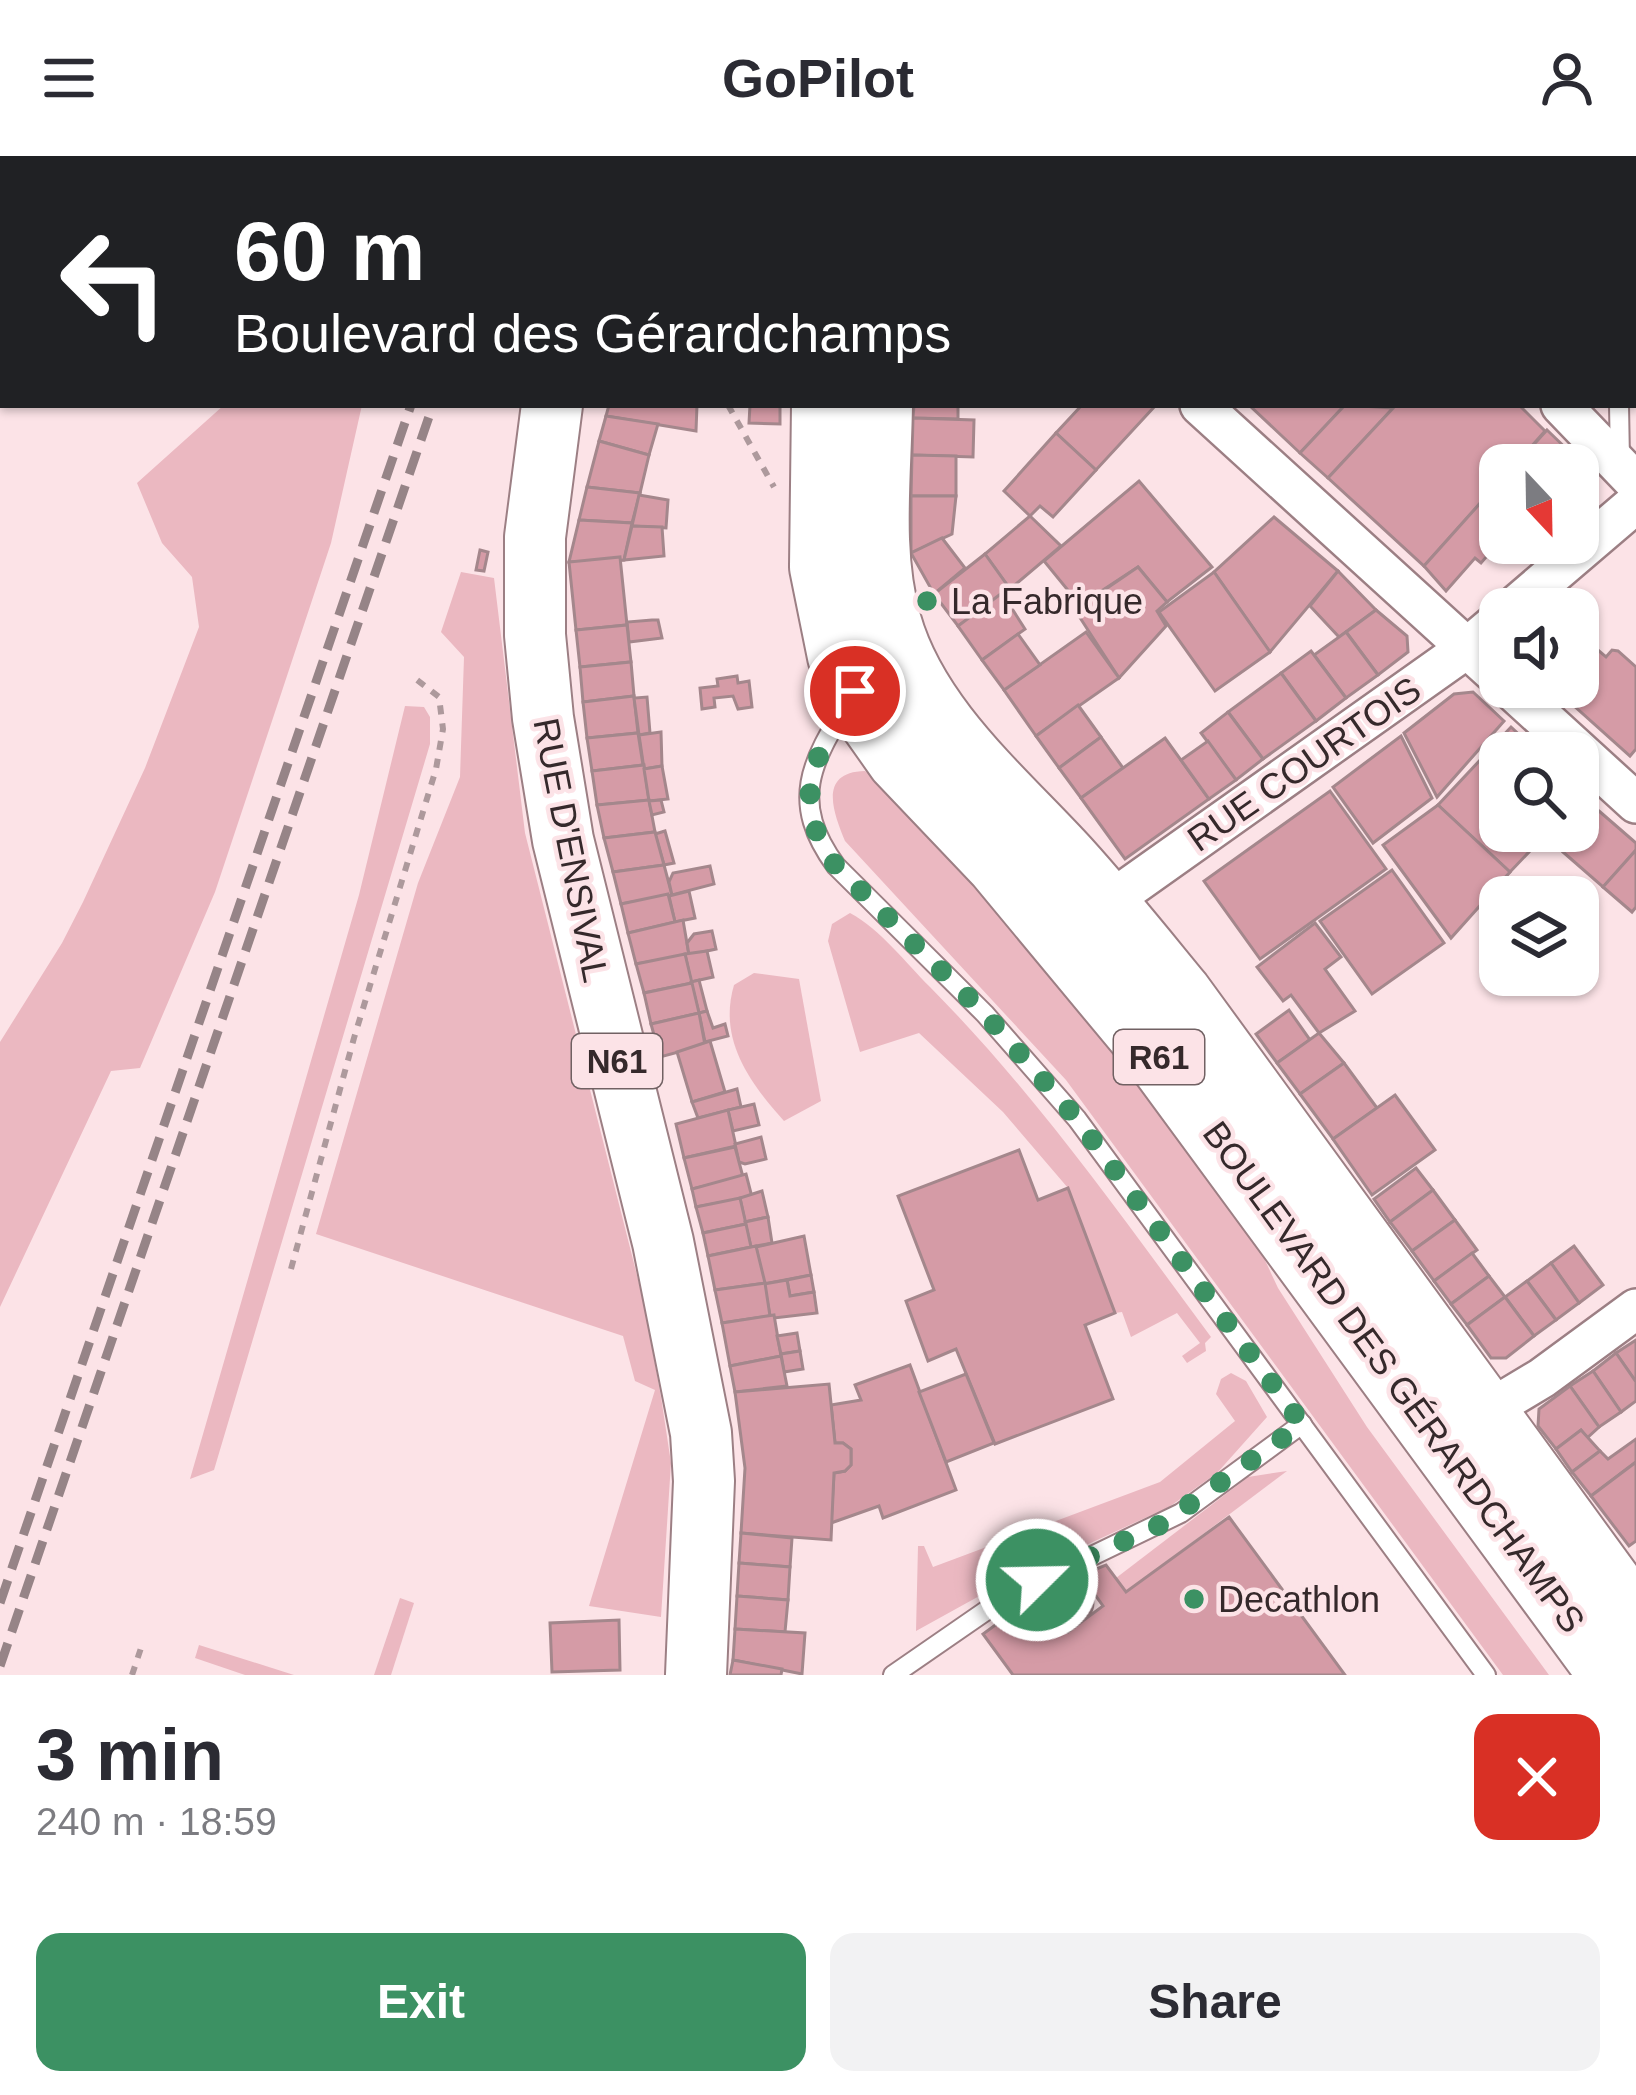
<!DOCTYPE html>
<meta charset="utf-8">
<style>
:root{--surface:#fff;--page:#f2f2f3;--text:#2b2b33;--muted:#7c7c81;--accent:#3c9163}
body{margin:0;font-family:Helvetica,sans-serif;background:var(--page);color:var(--text);height:100vh;display:flex;flex-direction:column;font-size:45px;white-space:nowrap}
*{box-sizing:border-box;margin:0}
p{font-size:39px;color:var(--muted)}
.icon{flex:none;width:66px;height:66px;fill:none;stroke:currentColor;stroke-width:2;stroke-linecap:round;stroke-linejoin:round}
.map{position:relative;height:1519px;overflow:hidden}
.side{display:flex;flex-direction:column;background:var(--surface);flex:1}
.side>*{flex:none}
.hud{position:absolute;left:0px;top:0px;width:1638px;height:252px;box-shadow:0 3px 9px #0004;background:#202124;color:#fff;overflow:hidden}
.needle{width:78px;rotate:158deg}
.buttons{position:absolute;left:1479px;top:288px;display:grid;gap:24px}
.buttons a{display:grid;place-items:center;width:120px;height:120px;border-radius:24px;background:var(--surface);box-shadow:0 3px 9px #0004;font-size:60px}
.pin{position:absolute;display:grid;place-items:center;width:102px;height:102px;color:#fff;margin:-51px;border:6px solid #fff;border-radius:50%;box-shadow:0 3px 12px #0007}
.me{position:absolute;width:132px;margin:-66px;rotate:67deg;stroke-linejoin:round;filter:drop-shadow(0 0 9px #0008)}
.turn{display:flex;align-items:center;gap:42px;height:252px;padding:0 36px;font-size:54px}
.turn .icon{width:156px;height:156px;stroke-width:2.5}
.turn b{display:block;font-size:84px;line-height:102px}
.round{display:grid;place-items:center;flex:none;width:126px;height:126px;border-radius:24px;background:var(--page)}
.summary{display:flex;align-items:center;justify-content:space-between;height:204px;padding:0 36px}
h1{font-size:72px;font-weight:700;line-height:90px}
.button{display:flex;gap:24px;margin-top:auto;padding:24px 36px}
.button a{flex:1;height:138px;border-radius:24px;background:var(--accent);color:#fff;font-size:48px;font-weight:700;line-height:138px;text-align:center}
.button a+a{background:var(--page);color:var(--text)}
header{display:flex;justify-content:space-between;align-items:center;height:156px;padding:0 36px;background:var(--surface);font-size:54px;font-weight:700}
.map>svg:first-child{display:block}
</style>
<header><svg class="icon" aria-label="menu" viewBox="0 0 24 24"><path d="M4 6h16M4 12h16M4 18h16"/></svg>GoPilot<svg class="icon" aria-label="person" viewBox="0 0 24 24"><circle cx="12" cy="8" r="4"/><path d="M4 21q1-7 8-7t8 7"/></svg></header>
<div class="map">
<svg width="1636" height="1519" viewBox="0 0 1636 1519">
<rect width="100%" height="100%" fill="#fce3e7"/>
<g fill="#ebb8c1">
<path d="M 0,0 L 455,0 L 3,3 L 3,68 Z"/>
<path d="M 224,249 L 362,249 L 331,387 L 278,547 L 215,736 L 140,912 L 111,915 L 0,1151 L 0,886 L 62,787 L 83,746 L 145,612 L 199,471 L 192,421 L 162,387 L 137,327 Z"/>
<path d="M 461,416 L 494,422 L 525,677 L 644,1147 L 661,1241 L 671,1307 L 661,1461 L 589,1450 L 655,1234 L 635,1225 L 623,1180 L 316,1078 L 418,727 L 460,621 L 464,501 L 441,476 Z"/>
<path d="M 405,550 L 424,551 L 430,561 L 430,588 L 214,1314 L 190,1323 L 359,739 Z"/>
<path d="M 865,615 L 881,627 L 1011,767 L 1095,868 L 1249,1070 L 1278,1132 L 1367,1271 L 1549,1519 L 1503,1519 L 1066,924 L 845,685 C 833,656 818,616 865,615 Z"/>
<path d="M 850,757 C 881,774 906,807 930,831 C 1036,938 1122,1061 1211,1181 L 1205,1187 L 1206,1195 L 1187,1207 L 1182,1200 L 1200,1187 L 1177,1157 L 1131,1181 L 1122,1156 L 1115,1157 L 1068,1032 L 1003,956 L 919,877 L 860,896 L 828,785 L 832,768 Z"/>
<path d="M 754,817 L 799,823 L 821,945 L 784,965 C 749,926 718,883 734,829 Z"/>
<path d="M 1231,1217 L 1246,1225 L 1267,1261 L 1217,1317 L 1169,1351 L 1001,1428 L 916,1475 L 918,1390 L 924,1390 L 933,1411 L 1160,1326 L 1235,1265 L 1216,1238 L 1221,1223 Z"/>
<path d="M 1287,1315 L 1126,1436 L 1116,1422 L 1248,1321 Z"/>
<path d="M 400,1442 L 414,1447 L 391,1519 L 374,1519 Z"/>
<path d="M 199,1489 L 294,1519 L 245,1519 L 195,1502 Z"/>
</g>
<g fill="#d59ba6" stroke="#a4878c" stroke-width="3">
<path d="M 1064,0 L 1122,0 L 1120,3 Z"/>
<path d="M 1122,0 L 1170,0 L 1120,3 Z"/>
<path d="M 609,249 L 697,249 L 696,275 L 606,260 Z"/>
<path d="M 750,249 L 780,249 L 780,268 L 749,267 Z"/>
<path d="M 914,249 L 958,249 L 958,263 L 913,262 Z"/>
<path d="M 1082,249 L 1154,249 L 1155,250 L 1096,314 L 1056,277 Z"/>
<path d="M 1249,249 L 1345,249 L 1300,297 Z"/>
<path d="M 1345,249 L 1393,252 L 1328,322 L 1300,297 Z"/>
<path d="M 1396,249 L 1519,249 L 1545,275 L 1515,309 L 1500,309 L 1500,325 L 1424,410 L 1328,322 Z"/>
<path d="M 606,260 L 658,268 L 649,299 L 599,285 Z"/>
<path d="M 913,262 L 974,264 L 973,301 L 912,299 Z"/>
<path d="M 1547,274 L 1575,301 L 1568,309 L 1515,309 Z"/>
<path d="M 1056,277 L 1096,314 L 1053,361 L 1040,350 L 1030,360 L 1004,335 Z"/>
<path d="M 599,285 L 649,299 L 640,337 L 587,331 Z"/>
<path d="M 912,299 L 956,300 L 956,340 L 911,340 Z"/>
<path d="M 1139,325 L 1212,411 L 1167,446 L 1138,411 L 1080,449 L 1044,405 Z"/>
<path d="M 1500,325 L 1500,385 L 1481,407 L 1475,402 L 1446,435 L 1424,410 Z"/>
<path d="M 587,331 L 640,337 L 632,367 L 579,364 Z"/>
<path d="M 639,339 L 668,344 L 666,372 L 632,370 Z"/>
<path d="M 911,340 L 956,340 L 952,378 L 911,397 Z"/>
<path d="M 1030,360 L 1061,390 L 1010,433 L 985,398 Z"/>
<path d="M 1274,361 L 1338,415 L 1270,496 L 1214,416 Z"/>
<path d="M 579,364 L 632,367 L 624,404 L 569,406 Z"/>
<path d="M 632,370 L 662,371 L 664,400 L 624,404 Z"/>
<path d="M 942,382 L 965,412 L 934,438 L 911,397 Z"/>
<path d="M 480,394 L 488,396 L 484,415 L 476,414 Z"/>
<path d="M 985,398 L 1010,433 L 958,470 L 934,438 Z"/>
<path d="M 620,401 L 627,469 L 576,474 L 569,406 Z"/>
<path d="M 1138,411 L 1167,446 L 1157,455 L 1166,470 L 1119,522 L 1075,454 Z"/>
<path d="M 1338,415 L 1376,454 L 1339,481 L 1310,450 Z"/>
<path d="M 1214,416 L 1270,496 L 1215,535 L 1159,456 Z"/>
<path d="M 1002,437 L 1025,473 L 982,504 L 958,470 Z"/>
<path d="M 1573,437 L 1593,458 L 1578,477 L 1578,453 L 1554,453 Z"/>
<path d="M 1376,454 L 1407,480 L 1408,496 L 1378,519 L 1346,476 Z"/>
<path d="M 652,464 L 658,464 L 662,482 L 629,486 L 627,466 Z"/>
<path d="M 627,469 L 631,506 L 580,511 L 576,474 Z"/>
<path d="M 1086,476 L 1119,522 L 1036,580 L 1004,534 Z"/>
<path d="M 1346,476 L 1378,519 L 1346,542 L 1314,499 Z"/>
<path d="M 1578,477 L 1606,501 L 1612,494 L 1618,495 L 1636,511 L 1636,593 L 1630,600 L 1553,531 L 1578,531 Z"/>
<path d="M 1018,478 L 1040,509 L 1004,534 L 982,504 Z"/>
<path d="M 1311,495 L 1346,542 L 1316,565 L 1281,517 Z"/>
<path d="M 631,506 L 634,540 L 583,546 L 580,511 Z"/>
<path d="M 1281,517 L 1316,565 L 1263,603 L 1228,556 Z"/>
<path d="M 737,520 L 738,527 L 749,525 L 752,551 L 738,553 L 733,540 L 714,542 L 715,551 L 702,553 L 700,532 L 718,530 L 717,523 Z"/>
<path d="M 1473,536 L 1504,565 L 1437,641 L 1404,577 L 1454,538 Z"/>
<path d="M 634,540 L 638,577 L 587,582 L 583,546 Z"/>
<path d="M 647,541 L 650,577 L 639,579 L 634,542 Z"/>
<path d="M 1078,549 L 1101,581 L 1059,612 L 1036,580 Z"/>
<path d="M 1228,556 L 1263,603 L 1236,624 L 1201,577 Z"/>
<path d="M 1511,571 L 1539,597 L 1500,597 L 1500,675 L 1549,675 L 1510,716 L 1438,649 Z"/>
<path d="M 661,576 L 662,610 L 644,613 L 639,579 Z"/>
<path d="M 638,577 L 643,609 L 592,615 L 587,582 Z"/>
<path d="M 1401,580 L 1432,642 L 1373,687 L 1333,631 Z"/>
<path d="M 1101,581 L 1123,612 L 1081,642 L 1059,612 Z"/>
<path d="M 1165,582 L 1209,643 L 1125,703 L 1081,642 Z"/>
<path d="M 1208,585 L 1236,624 L 1209,643 L 1181,604 Z"/>
<path d="M 644,609 L 649,644 L 597,649 L 592,615 Z"/>
<path d="M 662,610 L 668,643 L 649,645 L 644,613 Z"/>
<path d="M 1330,635 L 1386,713 L 1260,803 L 1204,725 Z"/>
<path d="M 649,644 L 655,676 L 604,682 L 597,649 Z"/>
<path d="M 661,644 L 664,656 L 652,659 L 649,645 Z"/>
<path d="M 1438,649 L 1510,716 L 1451,782 L 1383,689 Z"/>
<path d="M 1599,655 L 1636,687 L 1636,694 L 1603,731 L 1563,696 Z"/>
<path d="M 665,675 L 674,707 L 664,709 L 655,678 Z"/>
<path d="M 655,676 L 664,709 L 613,716 L 604,682 Z"/>
<path d="M 1636,694 L 1636,751 L 1632,756 L 1603,731 Z"/>
<path d="M 664,709 L 672,739 L 621,748 L 613,716 Z"/>
<path d="M 710,710 L 714,728 L 672,739 L 669,726 L 673,717 Z"/>
<path d="M 1392,714 L 1444,787 L 1372,838 L 1320,765 Z"/>
<path d="M 689,735 L 695,762 L 675,766 L 669,740 Z"/>
<path d="M 668,738 L 675,766 L 628,777 L 621,748 Z"/>
<path d="M 683,764 L 689,799 L 636,808 L 628,777 Z"/>
<path d="M 1315,767 L 1341,801 L 1325,813 L 1355,855 L 1319,877 L 1291,839 L 1283,845 L 1257,811 Z"/>
<path d="M 712,775 L 716,793 L 689,799 L 687,787 L 694,778 Z"/>
<path d="M 707,795 L 713,821 L 691,826 L 685,798 Z"/>
<path d="M 685,798 L 692,827 L 644,837 L 636,808 Z"/>
<path d="M 699,824 L 707,855 L 699,857 L 691,826 Z"/>
<path d="M 692,827 L 699,857 L 651,868 L 644,837 Z"/>
<path d="M 1289,854 L 1310,884 L 1277,907 L 1256,878 Z"/>
<path d="M 707,855 L 713,872 L 725,868 L 728,880 L 705,886 L 699,857 Z"/>
<path d="M 699,857 L 705,889 L 660,901 L 651,868 Z"/>
<path d="M 1319,877 L 1344,907 L 1300,938 L 1277,907 Z"/>
<path d="M 710,885 L 725,936 L 692,946 L 677,896 Z"/>
<path d="M 1344,907 L 1377,952 L 1333,983 L 1300,938 Z"/>
<path d="M 737,933 L 741,951 L 698,962 L 692,946 Z"/>
<path d="M 1395,939 L 1435,994 L 1372,1039 L 1333,983 Z"/>
<path d="M 754,948 L 759,969 L 733,975 L 728,954 Z"/>
<path d="M 728,954 L 736,990 L 684,1002 L 676,968 Z"/>
<path d="M 761,981 L 766,1003 L 745,1008 L 739,1006 L 735,988 Z"/>
<path d="M 735,991 L 743,1021 L 692,1033 L 684,1002 Z"/>
<path d="M 1019,994 L 1038,1044 L 1068,1032 L 1115,1157 L 1085,1169 L 1113,1243 L 995,1288 L 956,1193 L 928,1205 L 906,1145 L 934,1134 L 898,1040 Z"/>
<path d="M 1416,1012 L 1433,1034 L 1390,1066 L 1374,1043 Z"/>
<path d="M 746,1018 L 752,1041 L 696,1051 L 692,1033 Z"/>
<path d="M 1433,1034 L 1455,1064 L 1412,1095 L 1390,1066 Z"/>
<path d="M 762,1035 L 768,1061 L 745,1066 L 740,1042 Z"/>
<path d="M 740,1042 L 746,1068 L 703,1077 L 696,1051 Z"/>
<path d="M 768,1061 L 772,1087 L 751,1091 L 745,1066 Z"/>
<path d="M 1455,1064 L 1477,1094 L 1434,1125 L 1412,1095 Z"/>
<path d="M 746,1068 L 751,1091 L 708,1100 L 703,1077 Z"/>
<path d="M 804,1080 L 811,1119 L 764,1128 L 756,1091 Z"/>
<path d="M 756,1090 L 765,1127 L 715,1134 L 708,1100 Z"/>
<path d="M 1574,1090 L 1603,1129 L 1579,1147 L 1551,1107 Z"/>
<path d="M 1472,1097 L 1489,1120 L 1451,1148 L 1434,1125 Z"/>
<path d="M 1551,1107 L 1579,1147 L 1556,1164 L 1527,1125 Z"/>
<path d="M 811,1119 L 814,1136 L 790,1140 L 787,1124 Z"/>
<path d="M 1489,1120 L 1505,1141 L 1467,1169 L 1451,1148 Z"/>
<path d="M 787,1124 L 790,1140 L 814,1136 L 817,1157 L 774,1162 L 770,1160 L 764,1128 Z"/>
<path d="M 1527,1125 L 1556,1164 L 1534,1180 L 1505,1141 Z"/>
<path d="M 765,1127 L 770,1160 L 722,1167 L 715,1134 Z"/>
<path d="M 1505,1141 L 1534,1180 L 1506,1202 L 1491,1202 L 1467,1169 Z"/>
<path d="M 774,1159 L 781,1200 L 730,1210 L 722,1167 Z"/>
<path d="M 797,1177 L 800,1195 L 781,1198 L 777,1180 Z"/>
<path d="M 1636,1184 L 1636,1226 L 1616,1197 Z"/>
<path d="M 800,1195 L 803,1213 L 784,1216 L 781,1198 Z"/>
<path d="M 1616,1197 L 1636,1226 L 1636,1245 L 1621,1256 L 1593,1215 Z"/>
<path d="M 781,1200 L 787,1230 L 735,1236 L 730,1210 Z"/>
<path d="M 910,1209 L 956,1334 L 883,1362 L 879,1350 L 831,1367 L 834,1317 L 845,1315 L 851,1309 L 851,1293 L 843,1287 L 835,1287 L 831,1249 L 861,1244 L 855,1229 Z"/>
<path d="M 1593,1215 L 1621,1256 L 1599,1271 L 1570,1230 Z"/>
<path d="M 966,1218 L 994,1287 L 946,1306 L 919,1236 Z"/>
<path d="M 829,1228 L 835,1287 L 843,1287 L 851,1293 L 851,1309 L 845,1315 L 834,1317 L 831,1384 L 741,1377 L 745,1312 L 735,1236 Z"/>
<path d="M 1570,1230 L 1599,1271 L 1587,1282 L 1581,1274 L 1556,1293 L 1538,1270 L 1539,1253 Z"/>
<path d="M 1581,1274 L 1600,1295 L 1572,1316 L 1556,1293 Z"/>
<path d="M 1636,1283 L 1636,1306 L 1591,1340 L 1572,1316 L 1600,1295 L 1608,1303 Z"/>
<path d="M 1636,1306 L 1636,1385 L 1629,1390 L 1591,1340 Z"/>
<path d="M 1229,1361 L 1345,1519 L 1013,1519 L 983,1478 L 1039,1437 L 1068,1476 L 1103,1450 L 1081,1419 L 1106,1409 L 1126,1436 Z"/>
<path d="M 741,1377 L 792,1382 L 790,1411 L 739,1407 Z"/>
<path d="M 739,1407 L 790,1411 L 788,1444 L 737,1440 Z"/>
<circle cx="1074" cy="1447" r="19"/>
<path d="M 737,1440 L 788,1444 L 785,1476 L 735,1473 Z"/>
<path d="M 619,1464 L 620,1514 L 552,1516 L 550,1467 Z"/>
<path d="M 735,1473 L 805,1477 L 802,1518 L 733,1504 Z"/>
<path d="M 733,1504 L 782,1513 L 781,1519 L 730,1519 Z"/>
</g>
<g fill="none" stroke-linecap="round" stroke-linejoin="round">
<defs>
<g id="lane">
<path d="M 1619,249 L 1620,304"/>
<path d="M 848,547 C 811,606 789,646 836,710 L 985,858 L 1077,963 L 1486,1519"/>
<path d="M 893,1519 L 1003,1443 L 1181,1357 L 1302,1268"/>
</g>
<g id="street">
<path d="M 928,0 L 931,3"/>
<path d="M 1304,0 L 1308,3"/>
<path d="M 1200,249 L 1500,522"/>
<path d="M 1561,249 L 1636,327"/>
<path d="M 1512,453 L 1636,347"/>
<path d="M 1509,531 L 1636,647"/>
<path d="M 1106,748 L 1467,492 L 1500,464"/>
<path d="M 1467,1267 L 1542,1222 L 1636,1153"/>
</g>
<g id="primary">
<path d="M 658,3 L 660,0"/>
<path d="M 552,249 L 535,381 L 535,479 L 543,562 L 563,684 L 663,1086 L 701,1277 L 704,1325 L 696,1519"/>
</g>
<g id="highway">
<path d="M 706,0 L 710,3"/>
<path d="M 823,3 L 826,0"/>
<path d="M 825,249 L 823,411 L 841,500 L 869,559 L 900,603 L 998,706 L 1150,889 L 1613,1519"/>
<path d="M 879,249 C 878,320 868,398 888,467 C 915,563 1002,635 1067,706 C 1106,749 1142,794 1179,839 L 1636,1466"/>
</g>
</defs>
<use href="#lane" stroke="#9c7f84" stroke-width="22"/>
<use href="#street" stroke="#9c7f84" stroke-width="44"/>
<use href="#primary" stroke="#9c7f84" stroke-width="64"/>
<use href="#highway" stroke="#9c7f84" stroke-width="70"/>
<g stroke="#ad999c" stroke-width="6" stroke-dasharray="9 9" stroke-linecap="butt">
<path d="M 728,249 L 774,331"/>
<path d="M 291,1113 L 354,882 L 436,613 L 443,573 L 439,541 L 417,524"/>
<path d="M 132,1519 L 141,1492 L 144,1493"/>
</g>
<use href="#lane" stroke="#fff" stroke-width="18"/>
<use href="#street" stroke="#fff" stroke-width="39"/>
<use href="#primary" stroke="#fff" stroke-width="60"/>
<use href="#highway" stroke="#fff" stroke-width="66"/>
<g stroke="#968487" stroke-width="9" stroke-dasharray="24 12" stroke-linecap="butt">
<path d="M 502,3 L 503,0"/>
<path d="M 527,3 L 528,0"/>
<path d="M 0,1447 L 411,249"/>
<path d="M 0,1510 L 433,249"/>
</g>
</g>
<g fill="none" stroke-linecap="round" stroke-linejoin="round">
<path stroke="#3c9163" stroke-width="21" stroke-dasharray="0 37.8" d="M 855,535 C 817,597 786,642 836,710 L 985,858 L 1077,963 L 1302,1268 L 1162,1368 L 1037,1424"/>
</g>
<g fill="#3c9163" stroke="#fce3e7" stroke-width="4.5">
<circle cx="927" cy="445" r="12"/>
<circle cx="1194" cy="1443" r="12"/>
</g>
<g text-anchor="middle" dominant-baseline="central" stroke-width="9" stroke-linejoin="round" paint-order="stroke">
<g fill="#fce3e7" stroke="#716163" stroke-width="3">
<rect x="1114" y="874" width="90" height="54" rx="9"/>
<rect x="572" y="878" width="90" height="54" rx="9"/>
</g>
<g font-size="33" font-weight="bold" fill="#35292b">
<text x="1159" y="901">R61</text>
<text x="617" y="905">N61</text>
</g>
<g font-size="36" fill="#35292b" stroke="#fce3e7" text-anchor="start">
<text x="951" y="445">La Fabrique</text>
<text x="1218" y="1443">Decathlon</text>
</g>
<g font-size="36" fill="#35292b" stroke="#fce3e7">
<text transform="translate(1304 608) rotate(-35)">RUE COURTOIS</text>
<text transform="translate(571 694) rotate(79)">RUE D'ENSIVAL</text>
<text transform="translate(1394 1221) rotate(54)">BOULEVARD DES GÉRARDCHAMPS</text>
</g>
</g>
</svg>
<div class="buttons">
<a><svg class="needle" viewBox="-14 -14 28 28"><path d="M0-13l5 13h-10z" fill="#e53935"/><path d="M0 13l5-13h-10z" fill="#7c7c81"/></svg></a>
<a><svg class="icon" aria-label="sound" viewBox="0 0 24 24"><path d="M4 9h4l5-4v14l-5-4H4zM17 9q2 3 0 6"/></svg></a>
<a><svg class="icon" aria-label="search" viewBox="0 0 24 24"><circle cx="10" cy="10" r="6"/><path d="M15 15l6 6"/></svg></a>
<a><svg class="icon" aria-label="layers" viewBox="0 0 24 24"><path d="M12 4l9 5-9 5-9-5zM3 14l9 5 9-5"/></svg></a>
</div>
<div class="pin" style="left:855px;top:535px;background:#d93025"><svg class="icon" aria-label="arrive" viewBox="0 0 24 24"><path d="M6 21V4h12l-3 4 3 4H6"/></svg></div>
<svg class="me" style="left:1037px;top:1424px" viewBox="-20 -20 40 40"><circle r="17" fill="#3c9163" stroke="#fff" stroke-width="3"/><path d="M0-11L8 9 0 5-8 9z" fill="#fff"/></svg>
<div class="hud">
<div class="turn"><svg class="icon" aria-label="left" viewBox="0 0 24 24"><path d="M17 20v-9H6M10 6l-5 5 5 5"/></svg><div><b>60 m</b>Boulevard des Gérardchamps</div></div>
</div>
</div>
<section class="side">
<div class="summary"><div><h1>3 min</h1><p>240 m · 18:59</p></div><a class="round" style="background:#d93025;color:#fff"><svg class="icon" aria-label="close" viewBox="0 0 24 24"><path d="M6 6l12 12M18 6L6 18"/></svg></a></div>
<div class="button"><a>Exit</a><a>Share</a></div>
</section>
